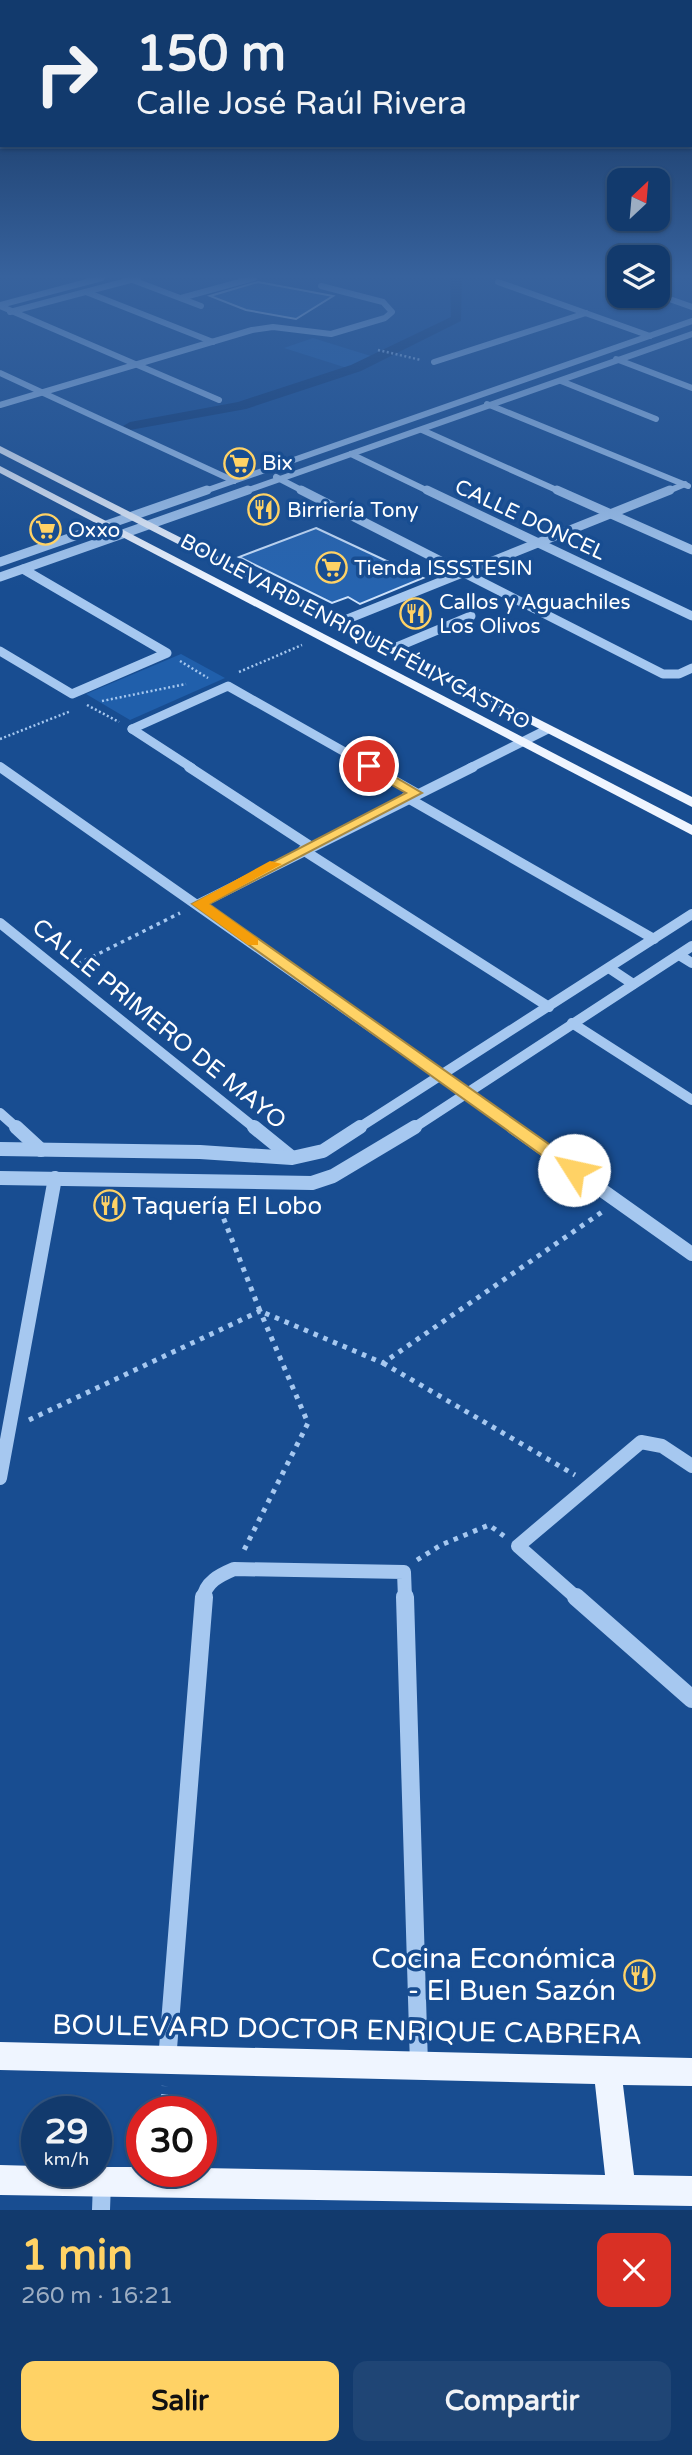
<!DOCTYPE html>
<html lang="es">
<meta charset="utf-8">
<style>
:root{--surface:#123a6d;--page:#1f4575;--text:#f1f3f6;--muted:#9cadc2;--line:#315480;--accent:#ffd265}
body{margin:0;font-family:"Varela Round",sans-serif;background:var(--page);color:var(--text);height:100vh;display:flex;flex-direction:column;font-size:26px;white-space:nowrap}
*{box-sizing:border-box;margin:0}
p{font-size:23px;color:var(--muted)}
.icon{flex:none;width:38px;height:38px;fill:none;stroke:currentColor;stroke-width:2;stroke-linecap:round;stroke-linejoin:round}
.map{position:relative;height:2210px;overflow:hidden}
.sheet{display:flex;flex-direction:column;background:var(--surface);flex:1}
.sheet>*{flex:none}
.guide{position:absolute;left:0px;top:0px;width:693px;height:147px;box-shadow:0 2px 5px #0004,0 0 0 2px var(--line);background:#123a6d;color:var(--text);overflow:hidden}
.needle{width:46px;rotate:26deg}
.buttons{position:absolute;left:607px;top:168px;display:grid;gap:14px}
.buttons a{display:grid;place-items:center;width:63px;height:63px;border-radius:14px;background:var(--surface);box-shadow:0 2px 5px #0004,0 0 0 2px var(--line);font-size:35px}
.speed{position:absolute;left:21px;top:2096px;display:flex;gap:14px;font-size:35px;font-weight:700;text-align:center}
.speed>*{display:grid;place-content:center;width:91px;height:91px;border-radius:50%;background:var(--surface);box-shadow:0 2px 5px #0004,0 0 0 2px var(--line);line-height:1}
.speed small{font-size:18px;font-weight:400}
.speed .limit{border:10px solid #d22;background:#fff;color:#111}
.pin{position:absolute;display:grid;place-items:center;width:60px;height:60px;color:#fff;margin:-30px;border:4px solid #fff;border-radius:50%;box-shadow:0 2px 7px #0007}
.me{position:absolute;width:77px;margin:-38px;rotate:305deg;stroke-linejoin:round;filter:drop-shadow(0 0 5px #0008)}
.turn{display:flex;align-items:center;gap:24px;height:147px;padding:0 21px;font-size:32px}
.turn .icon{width:91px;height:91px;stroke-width:2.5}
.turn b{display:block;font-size:49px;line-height:60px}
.round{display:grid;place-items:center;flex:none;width:74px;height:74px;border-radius:14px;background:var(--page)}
.head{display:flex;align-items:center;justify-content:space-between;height:119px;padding:0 21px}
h1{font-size:42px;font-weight:800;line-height:52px;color:var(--accent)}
.primary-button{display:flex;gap:14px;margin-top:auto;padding:14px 21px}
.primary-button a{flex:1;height:80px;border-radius:14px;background:var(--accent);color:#111;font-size:28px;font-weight:800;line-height:80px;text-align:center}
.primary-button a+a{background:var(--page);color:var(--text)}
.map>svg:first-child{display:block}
</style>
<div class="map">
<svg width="692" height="2210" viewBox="0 0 692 2210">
<rect width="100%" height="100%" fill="#184d91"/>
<g fill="#205fab">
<path d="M 313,338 L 374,357 L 347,368 L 284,348 Z"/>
<path d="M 181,654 L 225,678 L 130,720 L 86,694 Z"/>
</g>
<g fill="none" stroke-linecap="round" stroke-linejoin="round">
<path fill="#10386f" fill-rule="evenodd" d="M 450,278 L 462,278 L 461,321 L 361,371 L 246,409 L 130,430 L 123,426 L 130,422 L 238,402 L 351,365 L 451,317 Z"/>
</g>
<g fill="#2664b0" stroke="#cde2fb" stroke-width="2">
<path d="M 258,282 L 333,296 L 296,319 L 246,310 L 210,296 Z"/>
<path d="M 316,528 L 423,578 L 360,604 L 348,597 L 332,603 L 239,557 Z"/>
</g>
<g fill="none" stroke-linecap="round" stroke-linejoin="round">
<g stroke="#a6c8f0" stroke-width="2.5" stroke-dasharray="2 2.5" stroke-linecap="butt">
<path d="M 378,350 L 421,360"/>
<path d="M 180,661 L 208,678"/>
<path d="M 239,672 L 302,645"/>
<path d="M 102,701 L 186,684"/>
<path d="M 87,705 L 119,722"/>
<path d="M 0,739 L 71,711"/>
</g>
<path stroke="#a6c8f0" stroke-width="3.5" stroke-dasharray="3.5 4.5" stroke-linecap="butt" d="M 78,964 L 180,913"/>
<g stroke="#a6c8f0" stroke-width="5" stroke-dasharray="4.5 6" stroke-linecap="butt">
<path d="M 216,1199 L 260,1311 L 383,1363 L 602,1212"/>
<path d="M 383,1363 L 575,1475"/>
<path d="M 29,1420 L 260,1311 L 308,1423 L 243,1552"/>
<path d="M 417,1560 L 441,1545 L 489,1525 L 504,1536"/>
</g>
<path stroke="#a6c8f0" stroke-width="7" stroke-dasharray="5 8" stroke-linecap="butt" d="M 164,2112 L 165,2086"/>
<g stroke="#a6c8f0" stroke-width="6">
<path d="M 609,278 L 620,282"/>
<path d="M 130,279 L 201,306"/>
<path d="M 498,282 L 650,336"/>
<path d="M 86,292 L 213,342"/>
<path d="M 658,295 L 692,307"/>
<path d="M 181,298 L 254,278"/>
<path d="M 0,305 L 102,278"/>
<path d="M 0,306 L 219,400"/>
<path d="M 10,312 L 138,278"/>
<path d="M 616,359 L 692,388"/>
<path d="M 434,362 L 586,313"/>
<path d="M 0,373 L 234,481"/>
<path d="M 561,381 L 656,419"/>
<path d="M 487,404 L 688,486"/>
<path d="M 0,405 L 252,330 L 273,327 L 331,334 L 385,318 L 392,312 L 383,302 L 321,286"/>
<path d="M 422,430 L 561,492"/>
<path d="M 351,454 L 430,492"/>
<path d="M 276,477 L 305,492"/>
<path d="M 202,492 L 692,321"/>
<path d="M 243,492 L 692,334"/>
<path d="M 666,492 L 685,484"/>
</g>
<g stroke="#a6c8f0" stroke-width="9">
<path d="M 301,490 L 663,674 L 679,674 L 692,668"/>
<path d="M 427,490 L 692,616"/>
<path d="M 557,490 L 692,550"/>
<path d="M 0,562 L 207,490"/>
<path d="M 0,577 L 248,490"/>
<path d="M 340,622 L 670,490"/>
<path d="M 392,649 L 471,616"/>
<path d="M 0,651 L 72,694 L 167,653 L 23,569"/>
<path d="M 132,729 L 228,686 L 373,768"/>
<path d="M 132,729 L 192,768"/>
<path d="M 470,768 L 546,730"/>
</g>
<g stroke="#a6c8f0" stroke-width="10">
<path d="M 0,767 L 516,1129"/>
<path d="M 189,767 L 310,846"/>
<path d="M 370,767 L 416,793"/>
<path d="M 406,797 L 654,939"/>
<path d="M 303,850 L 549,1007"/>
<path d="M 199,904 L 473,767"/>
<path d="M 0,923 L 256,1129"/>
<path d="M 679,955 L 692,963"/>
<path d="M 609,968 L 633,984"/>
<path d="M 572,1023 L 692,1100"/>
<path d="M 0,1113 L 18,1129"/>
<path d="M 357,1129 L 692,914"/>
<path d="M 412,1129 L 692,946"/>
</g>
<g stroke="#a6c8f0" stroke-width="14">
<path d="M 16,1127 L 41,1150"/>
<path d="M 254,1127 L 291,1157"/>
<path d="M 513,1127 L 692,1254"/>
<path d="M 0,1149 L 200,1152 L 292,1158 L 323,1151 L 360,1127"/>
<path d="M 0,1178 L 312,1183 L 333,1176 L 415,1127"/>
<path d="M 0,1478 L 55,1178"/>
<path d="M 203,1599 C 205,1582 220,1575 234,1569 L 404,1572 L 405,1599"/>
<path d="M 578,1599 L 518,1546 L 641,1442 L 662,1446 L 692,1466"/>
</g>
<g stroke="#a6c8f0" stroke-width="18">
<path d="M 405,1597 L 419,2065"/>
<path d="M 576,1597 L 692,1699"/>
<path d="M 167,2061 L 204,1597"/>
<path d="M 101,2210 L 102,2183"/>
</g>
<g fill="#eff5ff" fill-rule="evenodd">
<path d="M 0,446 L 692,797 L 692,807 L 0,453 Z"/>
<path d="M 0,466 L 692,825 L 692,835 L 0,473 Z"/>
<path d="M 0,2042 L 692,2058 L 692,2086 L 623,2085 L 634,2175 L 692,2176 L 692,2206 L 0,2195 L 0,2165 L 37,2166 L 37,2172 L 96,2172 L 96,2167 L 142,2167 L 142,2172 L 201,2172 L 201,2168 L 605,2175 L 595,2084 L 0,2070 Z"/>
</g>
</g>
<linearGradient id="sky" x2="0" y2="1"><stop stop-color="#0d2a50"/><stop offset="0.47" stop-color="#37629d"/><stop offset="1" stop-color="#37629d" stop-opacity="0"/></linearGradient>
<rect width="692" height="588" fill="url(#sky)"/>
<path fill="#ffd265" stroke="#a68842" stroke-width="2" d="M 364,764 L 373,764 L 422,793 L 209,904 L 580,1166 L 580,1174 L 568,1174 L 192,904 L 406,793 L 364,769 Z"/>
<path fill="#f59e0b" d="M 270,861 L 282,864 L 209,904 L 258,939 L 258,945 L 248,945 L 192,904 Z"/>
<defs>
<symbol id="supermarket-ring" viewBox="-11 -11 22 22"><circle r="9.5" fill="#184d91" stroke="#ffd265" stroke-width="1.5"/><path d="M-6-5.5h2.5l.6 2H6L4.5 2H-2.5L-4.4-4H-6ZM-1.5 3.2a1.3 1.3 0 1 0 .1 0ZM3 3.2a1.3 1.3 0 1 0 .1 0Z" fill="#ffd265"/></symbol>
<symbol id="restaurant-ring" viewBox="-11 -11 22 22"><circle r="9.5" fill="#184d91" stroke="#ffd265" stroke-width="1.5"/><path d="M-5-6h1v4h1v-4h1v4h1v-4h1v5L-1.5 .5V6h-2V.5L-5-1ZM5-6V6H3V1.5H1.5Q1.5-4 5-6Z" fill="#ffd265"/></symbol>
</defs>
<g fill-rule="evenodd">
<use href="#supermarket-ring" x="222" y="446" width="35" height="35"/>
<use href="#restaurant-ring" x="246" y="492" width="35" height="35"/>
<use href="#supermarket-ring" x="28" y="512" width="35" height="35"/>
<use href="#supermarket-ring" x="314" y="550" width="35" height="35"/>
<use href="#restaurant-ring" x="398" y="596" width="35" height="35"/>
<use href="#restaurant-ring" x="92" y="1188" width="35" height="35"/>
<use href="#restaurant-ring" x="622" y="1958" width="35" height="35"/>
</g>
<g text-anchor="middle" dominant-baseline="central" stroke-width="7" stroke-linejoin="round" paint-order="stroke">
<g font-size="21" fill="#fff" stroke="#184d91" text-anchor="start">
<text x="262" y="463">Bix</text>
<text x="287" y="510">Birriería Tony</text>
<text x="68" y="530">Oxxo</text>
<text x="354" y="568">Tienda ISSSTESIN</text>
<text x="439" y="602">Callos y Aguachiles<tspan x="439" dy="24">Los Olivos</tspan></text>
</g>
<g font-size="21" fill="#fff" stroke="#184d91">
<text transform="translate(530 520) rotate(25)">CALLE DONCEL</text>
<text transform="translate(355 632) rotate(28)">BOULEVARD ENRIQUE FÉLIX CASTRO</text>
</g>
<g font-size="24" fill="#fff" stroke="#184d91">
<text transform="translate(159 1024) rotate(39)">CALLE PRIMERO DE MAYO</text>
</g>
<g font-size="24" fill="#fff" stroke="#184d91" text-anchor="start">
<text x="132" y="1206">Taquería El Lobo</text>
</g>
<g font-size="28" fill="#fff" stroke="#184d91" text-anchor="end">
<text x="616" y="1959">Cocina Económica<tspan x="616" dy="32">- El Buen Sazón</tspan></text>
</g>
<g font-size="28" fill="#fff" stroke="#184d91">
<text transform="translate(347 2030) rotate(1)">BOULEVARD DOCTOR ENRIQUE CABRERA</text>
</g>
</g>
</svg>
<div class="buttons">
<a><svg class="needle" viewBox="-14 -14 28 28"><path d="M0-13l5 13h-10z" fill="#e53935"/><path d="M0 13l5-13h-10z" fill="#9cadc2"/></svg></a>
<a><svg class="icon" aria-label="layers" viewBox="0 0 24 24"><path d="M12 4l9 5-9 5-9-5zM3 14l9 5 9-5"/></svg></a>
</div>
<div class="speed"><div>29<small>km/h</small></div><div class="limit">30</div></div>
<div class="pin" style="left:369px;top:766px;background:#d93025"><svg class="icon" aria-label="arrive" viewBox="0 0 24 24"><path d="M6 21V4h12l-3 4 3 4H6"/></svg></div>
<svg class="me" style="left:574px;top:1170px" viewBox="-20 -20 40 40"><circle r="19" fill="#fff"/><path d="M0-13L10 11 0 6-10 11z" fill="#ffd265"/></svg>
<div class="guide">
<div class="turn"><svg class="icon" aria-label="right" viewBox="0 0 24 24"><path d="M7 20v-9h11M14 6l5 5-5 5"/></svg><div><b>150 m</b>Calle José Raúl Rivera</div></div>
</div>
</div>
<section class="sheet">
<div class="head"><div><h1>1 min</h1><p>260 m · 16:21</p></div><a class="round" style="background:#d93025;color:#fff"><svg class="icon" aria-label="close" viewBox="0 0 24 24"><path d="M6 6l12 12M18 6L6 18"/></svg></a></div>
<div class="primary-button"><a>Salir</a><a>Compartir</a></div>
</section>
